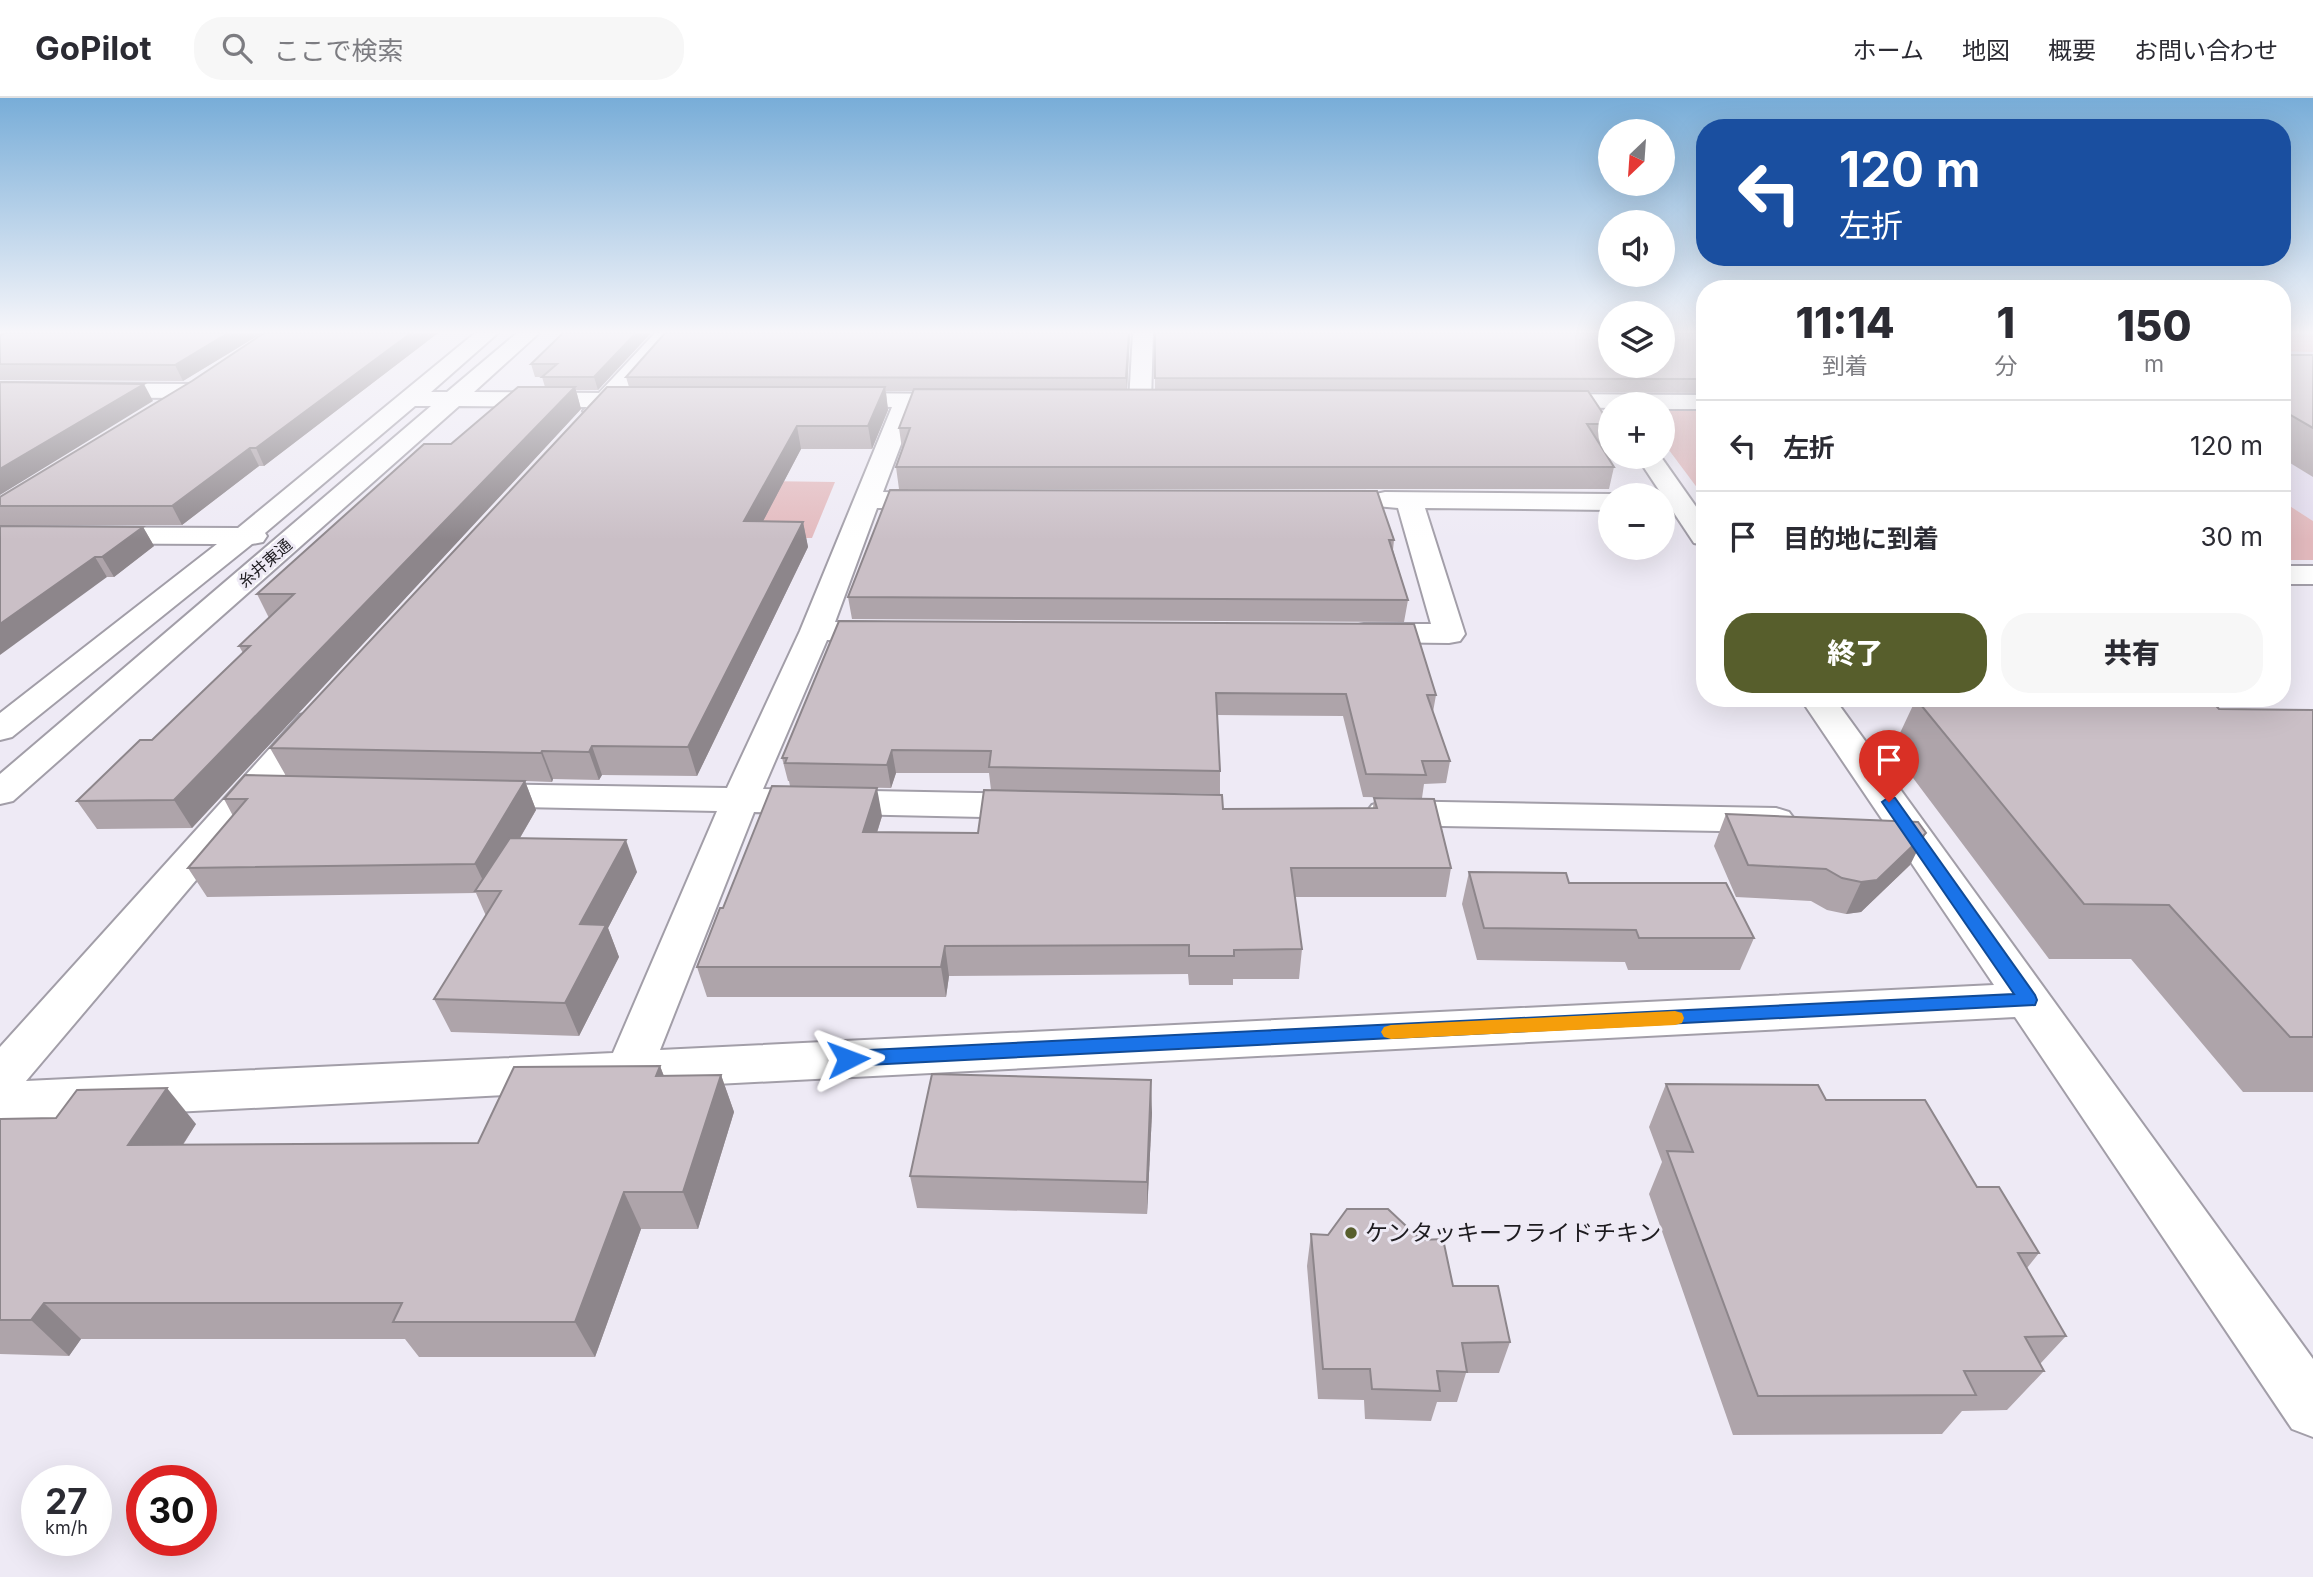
<!DOCTYPE html>
<html lang="ja">
<meta charset="utf-8">
<style>
:root{--surface:#fff;--page:#f7f7f7;--text:#2b2b33;--muted:#7c7c81;--line:#e1e1e2;--accent:#575e2c}
body{margin:0;font-family:Inter,"Noto Sans JP",sans-serif;background:var(--page);color:var(--text);height:100vh;display:flex;flex-direction:column;font-size:26px;white-space:nowrap}
*{box-sizing:border-box;margin:0}
p{font-size:23px;color:var(--muted)}
.icon{flex:none;width:38px;height:38px;fill:none;stroke:currentColor;stroke-width:2;stroke-linecap:round;stroke-linejoin:round}
.map{position:relative;flex:1;overflow:hidden}
.sheet{position:absolute;left:1696px;top:182px;width:595px;height:427px;display:flex;flex-direction:column;background:var(--surface);border-radius:28px;box-shadow:0 7px 28px #0002}
.sheet>*{flex:none}
.guide{position:absolute;left:1696px;top:21px;width:595px;height:147px;border-radius:28px;box-shadow:0 7px 28px #0002;background:#1a4fa0;color:#fff;overflow:hidden}
.needle{width:46px;rotate:205deg}
.tools{position:absolute;left:1598px;top:21px;display:grid;gap:14px}
.tools a{display:grid;place-items:center;width:77px;height:77px;border-radius:50%;background:var(--surface);box-shadow:0 7px 28px #0002;font-size:35px}
.speed{position:absolute;left:21px;top:1367px;display:flex;gap:14px;font-size:35px;font-weight:700;text-align:center}
.speed>*{display:grid;place-content:center;width:91px;height:91px;border-radius:50%;background:var(--surface);box-shadow:0 7px 28px #0002;line-height:1}
.speed small{font-size:18px;font-weight:400}
.speed .limit{border:10px solid #d22;background:#fff;color:#111}
.pin{position:absolute;display:grid;place-items:center;width:60px;height:60px;color:#fff;margin:-72px -30px;border-radius:50% 50% 50% 0;rotate:-45deg;box-shadow:0 0 7px #0007}
.pin .icon{rotate:45deg}
.me{position:absolute;width:77px;margin:-38px;rotate:87deg;stroke-linejoin:round;filter:drop-shadow(0 0 5px #0008)}
.turn{display:flex;align-items:center;gap:24px;height:147px;padding:0 28px;font-size:32px}
.turn .icon{width:91px;height:91px;stroke-width:2.5}
.turn b{display:block;font-size:49px;line-height:60px}
.eta{display:flex;justify-content:space-evenly;align-items:center;height:119px;text-align:center}
.eta b{font-size:42px;font-weight:800;line-height:49px}
.cta{display:flex;gap:14px;margin-top:auto;padding:14px 28px}
.cta a{flex:1;height:80px;border-radius:28px;background:var(--accent);color:#fff;font-size:28px;font-weight:800;line-height:80px;text-align:center}
.cta a+a{background:var(--page);color:var(--text)}
ul{padding:0;list-style:none}
li{display:flex;align-items:center;gap:21px;height:91px;padding:0 28px;border-top:2px solid var(--line)}
li div{flex:1}
li b{display:block;font-size:26px}
li em{font-style:normal}
header{display:flex;align-items:center;gap:42px;box-sizing:border-box;height:98px;padding:0 35px;background:var(--surface);border-bottom:2px solid var(--line)}
header strong{font-size:33px}
nav{display:flex;gap:38px;margin-inline-start:auto;font-size:24px}
.search{width:490px;height:63px;background:var(--page);display:flex;align-items:center;gap:18px;box-sizing:border-box;padding:0 24px;border-radius:28px;color:var(--muted);font-size:26px}
.map>svg:first-child{display:block}
</style>
<header>
<strong>GoPilot</strong>
<div class="search"><svg class="icon" aria-label="search" viewBox="0 0 24 24"><circle cx="10" cy="10" r="6"/><path d="M15 15l6 6"/></svg>ここで検索</div>
<nav><a>ホーム</a><a>地図</a><a>概要</a><a>お問い合わせ</a></nav>
</header>
<div class="map">
<svg width="2313" height="1479" viewBox="0 0 2313 1479">
<rect width="100%" height="100%" fill="#eeeaf5"/>
<path fill="#e3dcee" d="M 2282,235 L 2313,235 L 2313,423 L 2282,403 Z"/>
<g fill="#e3babe">
<path d="M 2282,235 L 2313,235 L 2313,254 L 2282,253 Z"/>
<path d="M 1663,311 L 1704,311 L 1704,399 L 1663,344 Z"/>
<path d="M 690,382 L 835,384 L 812,440 L 677,441 Z"/>
<path d="M 2282,403 L 2313,423 L 2313,462 L 2282,462 Z"/>
</g>
<g fill="none" stroke-linecap="round" stroke-linejoin="round">
<defs>
<g id="minor">
<path d="M 475,235 L 498,235 L 431,294 L 447,294 L 517,235 L 539,235 L 474,294 L 599,295 L 655,235 L 676,235 L 623,295 L 654,297 L 657,302 L 654,307 L 611,309 C 603,318 599,321 587,318 L 583,313 L 587,309 L 459,308 L 13,703 L 0,706 L 0,676 L 431,308 L 415,308 L 265,435 L 267,438 L 263,444 L 252,446 L 12,639 L 0,642 L 0,615 L 217,446 L 0,445 L 0,429 L 238,430 Z"/>
<path d="M 1133,235 L 1153,235 L 1151,303 L 1148,308 L 1132,308 L 1129,303 Z"/>
<path d="M 0,285 L 191,286 L 199,288 L 202,293 L 199,298 L 191,300 L 0,299 Z"/>
<path d="M 835,295 L 961,296 L 969,298 L 972,303 L 969,308 L 915,309 L 883,394 L 948,396 L 952,402 L 948,408 L 939,410 L 877,410 L 835,524 L 887,525 L 898,527 L 903,534 L 898,541 L 887,543 L 827,542 L 763,691 L 1034,696 L 1047,700 L 1053,708 L 1047,716 L 1034,720 L 754,714 L 660,952 L 1994,887 L 1800,600 L 1834,600 L 2313,1261 L 2313,1339 L 2292,1331 L 2015,919 L 0,1023 L 0,949 L 300,617 L 312,614 L 324,617 L 329,624 L 324,631 L 26,983 L 613,955 L 717,713 L 478,708 L 465,705 L 460,697 L 465,689 L 478,686 L 727,690 L 800,533 L 892,309 L 827,307 L 824,302 L 827,297 Z"/>
<path d="M 1542,296 L 1704,297 L 1704,311 L 1662,311 L 1662,306 L 1610,306 L 1610,310 L 1534,308 L 1531,303 L 1534,298 Z"/>
<path d="M 1637,359 L 1661,359 L 1704,420 L 1704,447 L 1694,445 Z"/>
<path d="M 1385,394 L 1610,396 L 1615,397 L 1610,397 L 1610,412 L 1425,410 L 1465,536 L 1460,543 L 1449,545 L 1364,544 L 1353,542 L 1348,535 L 1353,528 L 1364,526 L 1431,526 L 1398,410 L 1376,408 L 1372,402 L 1376,396 Z"/>
<rect x="2282" y="468" width="31" height="18"/>
<path d="M 1385,703 L 1776,710 L 1789,714 L 1795,722 L 1789,730 L 1776,734 L 1385,727 L 1372,723 L 1366,715 L 1372,707 Z"/>
</g>
</defs>
<use href="#minor" stroke="#a29ea8" stroke-width="4"/>
<use href="#minor" fill="#fff" fill-rule="evenodd"/>
</g>
<g fill="#aea4aa">
<path d="M 0,235 L 262,235 L 183,283 L 0,282 Z"/>
<path d="M 264,235 L 438,235 L 264,368 L 259,368 L 182,427 L 0,427 L 0,399 L 192,283 Z"/>
<path d="M 563,235 L 651,235 L 598,292 L 576,292 L 581,311 L 192,730 L 97,731 L 77,703 L 152,642 L 243,555 L 239,548 L 269,520 L 257,496 L 451,346 L 545,289 L 542,279 L 535,279 L 531,266 Z"/>
<path d="M 665,235 L 1130,235 L 1127,291 L 1155,292 L 1155,235 L 1704,235 L 1704,295 L 1589,294 L 1610,325 L 1605,347 L 1601,347 L 1614,369 L 1609,391 L 899,391 L 896,369 L 902,351 L 899,330 L 913,293 L 886,293 L 888,312 L 872,351 L 801,351 L 763,423 L 803,424 L 808,449 L 697,678 L 602,677 L 599,682 L 553,681 L 552,684 L 525,683 L 536,712 L 520,740 L 637,774 L 608,830 L 619,859 L 579,938 L 451,934 L 434,901 L 486,818 L 476,795 L 207,799 L 188,770 L 233,718 L 224,701 L 286,678 L 270,650 L 629,289 L 626,279 Z"/>
<path d="M 2282,257 L 2313,257 L 2313,379 L 2282,360 Z"/>
<path d="M 0,428 L 143,429 L 154,448 L 114,479 L 107,479 Z"/>
<path d="M 1394,442 L 1393,452 L 1408,502 L 1404,524 L 852,521 L 848,499 Z"/>
<path d="M 839,523 L 1436,597 L 1433,614 L 1450,663 L 1446,685 L 1424,686 L 1422,700 L 1363,699 L 1343,618 L 1217,617 L 1220,673 L 1220,696 L 991,692 L 989,675 L 896,675 L 891,690 L 790,688 L 789,683 L 788,683 L 782,660 Z"/>
<path d="M 2000,600 L 2209,600 L 2219,611 L 2313,612 L 2313,994 L 2243,994 L 2131,861 L 2049,861 L 1892,652 L 1916,601 L 2001,602 Z"/>
<path d="M 1374,700 L 1451,770 L 1446,799 L 1295,799 L 1302,851 L 1299,881 L 1233,881 L 1233,887 L 1189,887 L 1188,876 L 949,878 L 946,899 L 707,899 L 697,869 L 723,810 L 882,718 L 877,735 L 978,735 L 1223,711 L 1373,710 Z"/>
<path d="M 1726,716 L 1926,735 L 1910,767 L 1861,814 L 1846,816 L 1827,812 L 1811,803 L 1736,799 L 1714,748 Z"/>
<path d="M 1469,774 L 1569,785 L 1754,840 L 1740,872 L 1628,872 L 1625,864 L 1477,862 L 1462,806 Z"/>
<path d="M 660,968 L 664,978 L 721,977 L 734,1014 L 698,1131 L 641,1131 L 595,1259 L 419,1259 L 405,1241 L 81,1241 L 69,1258 L 0,1256 L 0,1021 L 196,1026 L 183,1047 L 478,1045 Z"/>
<path d="M 1666,986 L 1826,1002 L 1977,1089 L 2039,1155 L 2027,1170 L 2066,1238 L 2040,1266 L 2044,1273 L 2007,1312 L 1962,1313 L 1942,1336 L 1733,1337 L 1649,1096 L 1662,1064 L 1649,1029 Z"/>
<path d="M 1152,1015 L 1147,1116 L 917,1110 L 910,1078 Z"/>
<path d="M 1311,1136 L 1328,1137 L 1453,1188 L 1510,1244 L 1499,1275 L 1466,1275 L 1457,1304 L 1437,1304 L 1431,1323 L 1365,1321 L 1364,1302 L 1318,1301 L 1307,1168 Z"/>
</g>
<g fill="#8d868b">
<path d="M 228,235 L 262,235 L 183,283 L 175,267 Z"/>
<path d="M 411,235 L 438,235 L 264,368 L 256,350 Z"/>
<path d="M 636,235 L 651,235 L 598,292 L 594,279 Z"/>
<path d="M 1129,235 L 1130,235 L 1127,293 L 1126,280 Z"/>
<path d="M 144,286 L 153,303 L 0,397 L 0,371 Z"/>
<path d="M 575,289 L 581,311 L 192,730 L 174,702 Z"/>
<path d="M 885,289 L 888,312 L 872,351 L 868,328 Z"/>
<path d="M 797,328 L 801,351 L 750,448 L 744,423 Z"/>
<path d="M 250,350 L 259,368 L 182,427 L 172,408 Z"/>
<path d="M 803,424 L 808,449 L 697,678 L 688,649 Z"/>
<path d="M 143,429 L 154,448 L 114,479 L 102,459 Z"/>
<path d="M 95,459 L 107,479 L 0,557 L 0,526 Z"/>
<path d="M 592,648 L 602,677 L 599,682 L 589,654 Z"/>
<path d="M 892,652 L 896,675 L 891,690 L 887,667 Z"/>
<path d="M 542,653 L 553,681 L 552,684 L 541,655 Z"/>
<path d="M 525,683 L 536,712 L 489,793 L 488,793 L 475,766 Z"/>
<path d="M 877,690 L 882,718 L 868,763 L 863,734 Z"/>
<path d="M 1926,735 L 1910,767 L 1861,814 L 1846,816 L 1861,784 Z"/>
<path d="M 626,742 L 637,774 L 608,830 L 619,859 L 579,938 L 565,905 L 580,826 Z"/>
<path d="M 945,848 L 949,878 L 946,899 L 941,869 Z"/>
<path d="M 660,968 L 674,1005 L 656,978 Z"/>
<path d="M 721,977 L 734,1014 L 698,1131 L 683,1094 Z"/>
<path d="M 1151,982 L 1152,1015 L 1147,1116 L 1147,1084 Z"/>
<path d="M 167,990 L 196,1026 L 159,1083 L 128,1047 Z"/>
<path d="M 624,1094 L 641,1131 L 595,1259 L 575,1224 Z"/>
<path d="M 44,1205 L 81,1241 L 69,1258 L 31,1222 Z"/>
</g>
<g fill="#cabfc6" stroke="#8d868b" stroke-width="2">
<path d="M 5,235 L 228,235 L 175,267 L 0,266 L 0,238 Z"/>
<path d="M 264,235 L 411,235 L 256,350 L 250,350 L 172,408 L 0,408 L 0,399 L 192,283 Z"/>
<path d="M 563,235 L 636,235 L 594,279 L 542,279 L 557,266 L 531,266 Z"/>
<path d="M 665,235 L 1129,235 L 1126,280 L 626,279 Z"/>
<path d="M 1155,235 L 1610,235 L 1610,268 L 1662,268 L 1662,235 L 1704,235 L 1704,281 L 1155,280 Z"/>
<path d="M 2282,257 L 2313,257 L 2313,330 L 2282,312 Z"/>
<path d="M 0,284 L 144,286 L 0,371 Z"/>
<path d="M 518,289 L 575,289 L 174,702 L 77,703 L 140,642 L 152,642 L 250,548 L 239,548 L 294,496 L 257,496 L 424,346 L 451,346 Z"/>
<path d="M 607,289 L 885,289 L 868,328 L 797,328 L 744,423 L 803,424 L 688,649 L 592,648 L 589,654 L 542,653 L 541,655 L 270,650 Z"/>
<path d="M 914,291 L 1588,293 L 1610,326 L 1587,326 L 1614,369 L 896,369 L 910,330 L 899,330 Z"/>
<path d="M 890,392 L 1377,393 L 1394,442 L 1389,442 L 1408,502 L 848,499 Z"/>
<path d="M 0,428 L 143,429 L 102,459 L 95,459 L 0,526 Z"/>
<path d="M 839,523 L 1414,526 L 1436,597 L 1427,597 L 1450,663 L 1422,663 L 1426,677 L 1366,676 L 1346,596 L 1216,595 L 1220,673 L 989,669 L 991,653 L 892,652 L 887,667 L 785,665 L 787,660 L 782,660 Z"/>
<path d="M 2062,600 L 2209,600 L 2219,611 L 2313,612 L 2313,939 L 2290,939 L 2169,807 L 2084,806 L 1916,601 L 2064,603 Z"/>
<path d="M 245,677 L 525,683 L 475,766 L 188,770 L 247,701 L 224,701 Z"/>
<path d="M 772,688 L 877,690 L 863,734 L 978,735 L 984,692 L 1222,697 L 1223,711 L 1377,710 L 1374,700 L 1434,701 L 1451,770 L 1291,770 L 1302,851 L 1234,852 L 1234,858 L 1189,858 L 1189,847 L 945,848 L 941,869 L 697,869 L 720,810 L 723,810 Z"/>
<path d="M 1726,716 L 1918,724 L 1926,735 L 1877,782 L 1861,784 L 1842,780 L 1826,771 L 1748,767 Z"/>
<path d="M 510,740 L 626,742 L 580,826 L 606,827 L 565,905 L 434,901 L 501,793 L 475,793 Z"/>
<path d="M 1469,774 L 1566,775 L 1569,785 L 1726,785 L 1754,840 L 1639,840 L 1636,832 L 1484,830 Z"/>
<path d="M 660,968 L 656,978 L 721,977 L 683,1094 L 624,1094 L 575,1224 L 393,1224 L 402,1205 L 44,1205 L 31,1222 L 0,1222 L 0,1021 L 56,1020 L 77,992 L 167,990 L 128,1047 L 478,1045 L 514,969 Z"/>
<path d="M 932,976 L 1151,982 L 1147,1084 L 910,1078 Z"/>
<path d="M 1666,986 L 1818,987 L 1826,1002 L 1925,1002 L 1977,1089 L 1999,1089 L 2039,1155 L 2018,1155 L 2066,1238 L 2025,1239 L 2044,1273 L 1964,1273 L 1976,1297 L 1758,1298 L 1667,1053 L 1693,1054 Z"/>
<path d="M 1347,1111 L 1388,1111 L 1421,1142 L 1443,1141 L 1453,1188 L 1498,1188 L 1510,1244 L 1462,1245 L 1467,1274 L 1437,1273 L 1440,1293 L 1372,1291 L 1370,1271 L 1323,1271 L 1311,1136 L 1328,1137 Z"/>
</g>
<linearGradient id="sky" x2="0" y2="1"><stop stop-color="#78add8"/><stop offset="0.53" stop-color="#f7f6fa"/><stop offset="1" stop-color="#f7f6fa" stop-opacity="0"/></linearGradient>
<rect width="2313" height="442" fill="url(#sky)"/>
<path fill="#1a73e8" stroke="#114b97" stroke-width="2" d="M 1889,699 L 1895,700 L 2035,897 L 2037,902 L 2035,907 L 848,968 L 842,966 L 839,961 L 842,955 L 848,953 L 2014,896 L 1882,704 Z"/>
<path fill="#f59e0b" d="M 1675,913 L 1682,915 L 1684,920 L 1682,925 L 1675,927 L 1391,941 L 1384,939 L 1381,934 L 1384,929 L 1391,927 Z"/>
<circle fill="#575e2c" stroke="#eeeaf5" stroke-width="2.5" cx="1351" cy="1135" r="7"/>
<g text-anchor="middle" dominant-baseline="central" stroke-width="6" stroke-linejoin="round" paint-order="stroke">
<g font-size="16" fill="#1e1c20" stroke="#eeeaf5">
<text transform="translate(265 465) rotate(-41)">糸井東通</text>
</g>
<g font-size="23" fill="#1e1c20" stroke="#eeeaf5" text-anchor="start">
<text x="1365" y="1135">ケンタッキーフライドチキン</text>
</g>
</g>
</svg>
<div class="tools">
<a><svg class="needle" viewBox="-14 -14 28 28"><path d="M0-13l5 13h-10z" fill="#e53935"/><path d="M0 13l5-13h-10z" fill="#7c7c81"/></svg></a>
<a><svg class="icon" aria-label="sound" viewBox="0 0 24 24"><path d="M4 9h4l5-4v14l-5-4H4zM17 9q2 3 0 6"/></svg></a>
<a><svg class="icon" aria-label="layers" viewBox="0 0 24 24"><path d="M12 4l9 5-9 5-9-5zM3 14l9 5 9-5"/></svg></a>
<a>+</a>
<a>−</a>
</div>
<div class="speed"><div>27<small>km/h</small></div><div class="limit">30</div></div>
<div class="pin" style="left:1889px;top:704px;background:#d93025"><svg class="icon" aria-label="arrive" viewBox="0 0 24 24"><path d="M6 21V4h12l-3 4 3 4H6"/></svg></div>
<svg class="me" style="left:848px;top:961px" viewBox="-20 -20 40 40"><path d="M0-17L14 15 0 8-14 15z" fill="#1a73e8" stroke="#fff" stroke-width="4"/></svg>
<div class="guide">
<div class="turn"><svg class="icon" aria-label="left" viewBox="0 0 24 24"><path d="M17 20v-9H6M10 6l-5 5 5 5"/></svg><div><b>120 m</b>左折</div></div>
</div>
<section class="sheet">
<div class="eta">
<div><b>11:14</b><p>到着</p></div>
<div><b>1</b><p>分</p></div>
<div><b>150</b><p>m</p></div>
</div>
<ul>
<li><svg class="icon" aria-label="left" viewBox="0 0 24 24"><path d="M17 20v-9H6M10 6l-5 5 5 5"/></svg><div><b>左折</b></div><em>120 m</em></li>
<li><svg class="icon" aria-label="arrive" viewBox="0 0 24 24"><path d="M6 21V4h12l-3 4 3 4H6"/></svg><div><b>目的地に到着</b></div><em>30 m</em></li>
</ul>
<div class="cta"><a>終了</a><a>共有</a></div>
</section>
</div>
